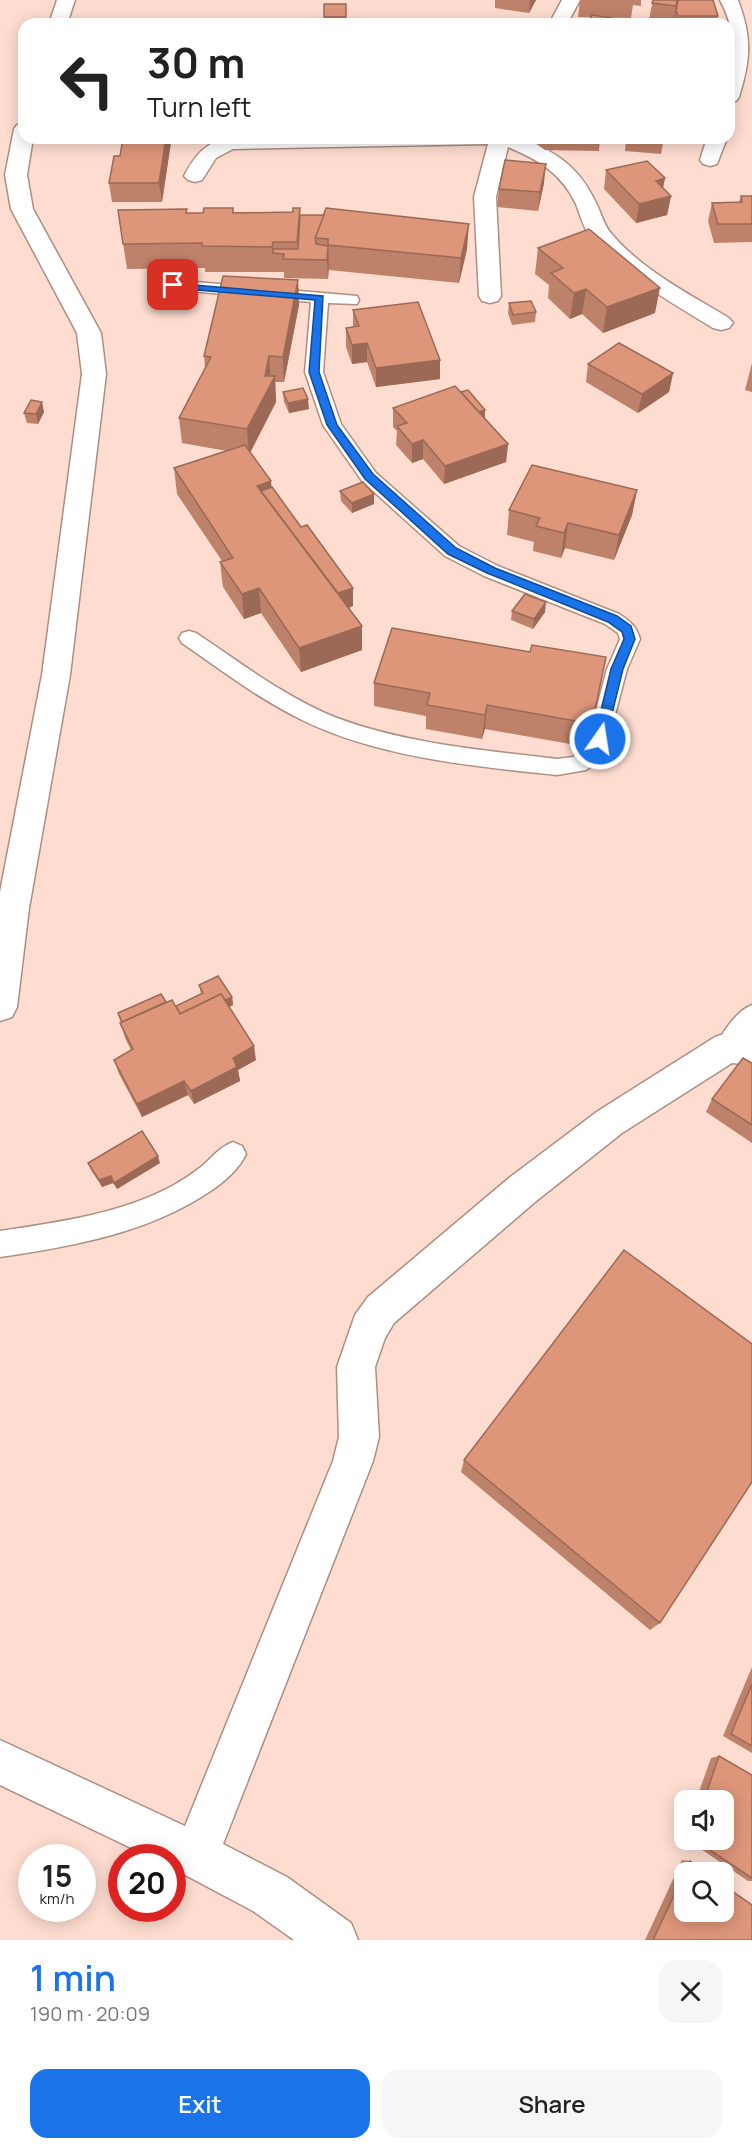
<!DOCTYPE html>
<meta charset="utf-8">
<style>
:root{--surface:#fff;--page:#f6f6f6;--text:#222;--muted:#767676;--accent:#1a73e8}
body{margin:0;font-family:Manrope,sans-serif;background:var(--page);color:var(--text);height:100vh;display:flex;flex-direction:column;font-size:22px;white-space:nowrap}
*{box-sizing:border-box;margin:0}
p{font-size:20px;color:var(--muted)}
.icon{flex:none;width:33px;height:33px;fill:none;stroke:currentColor;stroke-width:2;stroke-linecap:round;stroke-linejoin:round}
.map{position:relative;height:1940px;overflow:hidden}
.details{display:flex;flex-direction:column;background:var(--surface);flex:1}
.details>*{flex:none}
.hud{position:absolute;left:18px;top:18px;width:717px;height:126px;border-radius:18px;box-shadow:0 3px 15px #0003;background:#fff;color:var(--text);overflow:hidden}
.controls{position:absolute;left:674px;top:1790px;display:grid;gap:12px}
.controls a{display:grid;place-items:center;width:60px;height:60px;border-radius:12px;background:var(--surface);box-shadow:0 3px 15px #0003;font-size:30px}
.speed{position:absolute;left:18px;top:1844px;display:flex;gap:12px;font-size:30px;font-weight:700;text-align:center}
.speed>*{display:grid;place-content:center;width:78px;height:78px;border-radius:50%;background:var(--surface);box-shadow:0 3px 15px #0003;line-height:1}
.speed small{font-size:15px;font-weight:400}
.speed .limit{border:9px solid #d22;background:#fff;color:#111}
.pin{position:absolute;display:grid;place-items:center;width:51px;height:51px;color:#fff;margin:-26px;border-radius:12px;box-shadow:0 3px 9px #0006}
.me{position:absolute;width:66px;margin:-33px;rotate:13deg;stroke-linejoin:round;filter:drop-shadow(0 0 4px #0008)}
.turn{display:flex;align-items:center;gap:21px;height:126px;padding:0 30px;font-size:27px}
.turn .icon{width:78px;height:78px;stroke-width:2.5}
.turn b{display:block;font-size:42px;line-height:51px}
.round{display:grid;place-items:center;flex:none;width:63px;height:63px;border-radius:18px;background:var(--page)}
.headline{display:flex;align-items:center;justify-content:space-between;height:102px;padding:0 30px}
h1{font-size:36px;font-weight:600;line-height:45px;color:var(--accent)}
.action{display:flex;gap:12px;margin-top:auto;padding:12px 30px}
.action a{flex:1;height:69px;border-radius:18px;background:var(--accent);color:#fff;font-size:24px;font-weight:600;line-height:69px;text-align:center}
.action a+a{background:var(--page);color:var(--text)}
.map>svg:first-child{display:block}
</style>
<div class="map">
<svg width="752" height="1940" viewBox="0 0 752 1940">
<rect width="100%" height="100%" fill="#feddd0"/>
<g fill="none" stroke-linecap="round" stroke-linejoin="round">
<defs>
<g id="service">
<path d="M 173,280 L 357,296 L 359,300 L 357,304 L 328,303 L 323,372 L 341,424 L 376,473 L 459,546 L 498,566 L 619,614 C 631,622 636,626 640,639 L 627,669 L 604,757 L 586,770 L 557,775 C 472,766 380,758 302,720 C 259,699 221,670 182,643 L 179,638 L 182,633 L 189,631 L 196,633 C 241,663 286,698 337,718 C 407,744 483,750 557,759 L 573,757 L 586,748 L 607,669 L 620,639 L 618,633 L 605,624 L 484,576 L 445,556 L 362,481 L 323,425 L 305,372 L 311,302 L 167,289 L 165,285 Z"/>
<path d="M 752,1005 C 752,1014 752,1027 752,1035 C 746,1049 733,1061 718,1056 L 715,1048 C 722,1033 736,1011 752,1005 Z"/>
<path d="M 233,1142 L 242,1146 L 246,1154 C 239,1169 225,1181 212,1190 C 149,1233 74,1246 0,1257 L 0,1231 C 59,1222 121,1214 174,1185 C 183,1180 192,1174 201,1167 C 212,1158 219,1147 233,1142 Z"/>
</g>
<g id="minor">
<path d="M 57,0 L 75,0 L 67,24 L 49,24 Z"/>
<path d="M 562,0 L 580,0 L 567,24 L 549,24 Z"/>
<path d="M 720,0 L 738,0 C 752,37 751,59 739,97 L 736,101 L 729,103 C 729,91 727,77 729,64 C 733,37 733,25 720,0 Z"/>
<path d="M 24,123 L 24,138 L 33,138 L 27,175 L 33,209 L 101,333 L 106,374 L 70,675 L 29,908 L 17,1007 L 12,1017 L 0,1021 L 0,892 L 42,675 L 82,374 L 77,333 L 11,209 L 5,175 L 14,129 L 17,125 Z"/>
<path d="M 228,138 L 523,138 C 555,152 578,166 594,199 C 600,209 603,223 610,232 C 640,269 689,294 729,318 L 733,323 L 729,328 L 721,330 L 713,328 C 671,302 623,276 591,238 C 584,229 580,215 576,204 C 561,173 539,160 508,147 L 496,197 L 501,296 L 498,301 L 490,303 L 482,301 L 479,296 L 474,197 L 488,144 L 233,149 L 216,158 L 202,180 L 195,182 L 188,180 L 184,176 C 195,155 205,143 228,138 Z"/>
<path d="M 707,138 L 727,138 L 717,164 L 710,166 L 703,164 L 700,160 Z"/>
<path d="M 727,1033 L 752,1035 L 752,1065 L 732,1063 L 622,1133 L 535,1202 L 394,1323 L 385,1338 L 375,1367 L 379,1437 L 373,1461 L 223,1844 L 287,1877 L 351,1923 L 358,1940 L 294,1940 L 253,1911 L 172,1868 L 172,1857 L 150,1857 L 0,1785 L 0,1740 L 185,1826 L 333,1461 L 339,1437 L 337,1367 L 355,1315 L 368,1297 L 509,1178 L 598,1111 L 715,1037 Z"/>
</g>
</defs>
<use href="#service" stroke="#ac8e82" stroke-width="3"/>
<use href="#minor" stroke="#ac8e82" stroke-width="3"/>
<use href="#service" fill="#fff" fill-rule="evenodd"/>
<use href="#minor" fill="#fff" fill-rule="evenodd"/>
</g>
<g fill="#be8169">
<path d="M 495,0 L 536,0 L 529,13 L 495,8 Z"/>
<path d="M 580,0 L 641,0 L 641,6 L 633,5 L 631,18 L 578,17 Z"/>
<path d="M 653,0 L 718,16 L 717,24 L 648,24 Z"/>
<path d="M 346,4 L 346,24 L 324,24 L 324,17 Z"/>
<path d="M 528,138 L 600,138 L 599,151 L 545,150 Z"/>
<path d="M 626,138 L 670,138 L 670,139 L 664,138 L 661,154 L 625,151 Z"/>
<path d="M 171,142 L 162,202 L 112,202 L 109,183 Z"/>
<path d="M 606,170 L 665,178 L 663,188 L 671,196 L 667,215 L 636,223 L 604,189 Z"/>
<path d="M 544,183 L 538,211 L 497,207 L 499,189 Z"/>
<path d="M 741,196 L 752,196 L 752,242 L 714,243 L 708,221 L 712,203 L 739,202 Z"/>
<path d="M 300,208 L 300,215 L 467,249 L 459,283 L 329,270 L 329,265 L 328,279 L 284,278 L 284,272 L 205,272 L 205,268 L 127,269 L 118,210 L 187,213 L 293,212 Z"/>
<path d="M 538,248 L 655,313 L 603,333 L 582,314 L 570,319 L 548,298 L 549,285 L 535,274 Z"/>
<path d="M 298,280 L 299,305 L 284,382 L 275,382 L 276,402 L 250,452 L 272,487 L 353,606 L 349,608 L 362,626 L 362,650 L 301,672 L 261,613 L 244,619 L 223,587 L 220,562 L 222,561 L 177,494 L 174,468 L 227,451 L 182,443 L 179,418 L 205,368 L 204,356 Z"/>
<path d="M 509,303 L 536,312 L 535,322 L 512,325 L 508,313 Z"/>
<path d="M 353,310 L 440,360 L 440,379 L 376,387 L 367,362 L 352,364 L 346,347 L 346,328 L 353,327 Z"/>
<path d="M 752,363 L 752,392 L 745,390 Z"/>
<path d="M 588,364 L 673,373 L 669,392 L 638,413 L 586,382 Z"/>
<path d="M 283,392 L 309,409 L 289,413 L 284,402 Z"/>
<path d="M 393,408 L 485,418 L 508,444 L 506,462 L 444,484 L 423,459 L 412,463 L 396,445 L 397,431 L 393,427 Z"/>
<path d="M 44,412 L 38,424 L 27,423 L 24,413 Z"/>
<path d="M 637,490 L 632,515 L 614,560 L 565,548 L 561,558 L 533,551 L 534,542 L 507,535 L 509,510 Z"/>
<path d="M 340,491 L 374,494 L 374,504 L 352,513 L 341,501 Z"/>
<path d="M 512,611 L 545,612 L 533,629 L 511,620 Z"/>
<path d="M 530,652 L 606,657 L 587,747 L 485,729 L 482,739 L 426,729 L 426,716 L 374,706 L 374,683 Z"/>
<path d="M 199,985 L 232,997 L 233,1005 L 229,1007 L 256,1060 L 238,1070 L 240,1081 L 194,1104 L 188,1095 L 142,1117 L 119,1074 L 114,1060 L 131,1050 L 125,1038 L 118,1013 L 166,1002 L 176,1006 L 201,994 Z"/>
<path d="M 752,1063 L 752,1143 L 706,1112 L 712,1099 Z"/>
<path d="M 88,1163 L 160,1163 L 117,1189 L 113,1183 L 102,1187 L 91,1170 Z"/>
<path d="M 464,1460 L 660,1623 L 650,1630 L 461,1472 Z"/>
<path d="M 752,1667 L 752,1753 L 723,1736 Z"/>
<path d="M 719,1756 L 752,1775 L 752,1881 L 748,1881 L 686,1839 L 723,1839 L 723,1800 L 696,1800 L 711,1758 Z"/>
<path d="M 682,1860 L 690,1861 L 705,1872 L 684,1872 L 684,1911 L 752,1940 L 645,1940 Z"/>
</g>
<g fill="#9b6955">
<path d="M 530,0 L 536,0 L 529,13 Z"/>
<path d="M 677,0 L 678,0 L 674,24 L 673,24 Z"/>
<path d="M 166,138 L 170,138 L 171,142 L 162,202 L 159,183 Z"/>
<path d="M 546,164 L 544,183 L 538,211 L 540,192 Z"/>
<path d="M 665,178 L 661,197 L 656,181 Z"/>
<path d="M 671,196 L 667,215 L 636,223 L 639,204 Z"/>
<path d="M 469,224 L 467,249 L 459,283 L 461,258 Z"/>
<path d="M 328,246 L 329,265 L 328,279 L 327,260 Z"/>
<path d="M 298,280 L 299,305 L 284,382 L 283,357 Z"/>
<path d="M 660,288 L 655,313 L 603,333 L 607,307 Z"/>
<path d="M 586,289 L 582,314 L 570,319 L 574,293 Z"/>
<path d="M 367,343 L 367,362 L 352,364 L 352,345 Z"/>
<path d="M 269,356 L 271,382 L 275,376 L 276,402 L 249,455 L 247,429 L 265,376 Z"/>
<path d="M 440,360 L 440,379 L 376,387 L 376,368 Z"/>
<path d="M 673,373 L 669,392 L 638,413 L 642,394 Z"/>
<path d="M 308,399 L 309,409 L 289,413 L 288,403 Z"/>
<path d="M 42,402 L 44,412 L 38,424 L 36,414 Z"/>
<path d="M 485,410 L 485,420 L 473,414 Z"/>
<path d="M 423,440 L 423,459 L 412,463 L 412,444 Z"/>
<path d="M 508,444 L 506,462 L 444,484 L 445,466 Z"/>
<path d="M 271,481 L 273,506 L 257,486 Z"/>
<path d="M 637,490 L 632,515 L 614,560 L 619,535 Z"/>
<path d="M 374,494 L 374,504 L 352,513 L 352,503 Z"/>
<path d="M 568,523 L 565,548 L 561,558 L 564,533 Z"/>
<path d="M 259,588 L 261,613 L 244,619 L 242,594 Z"/>
<path d="M 353,588 L 353,606 L 336,612 L 335,594 Z"/>
<path d="M 546,602 L 545,612 L 533,629 L 534,619 Z"/>
<path d="M 362,626 L 362,650 L 301,672 L 299,648 Z"/>
<path d="M 487,705 L 485,729 L 482,739 L 485,715 Z"/>
<path d="M 232,997 L 233,1005 L 184,1028 L 182,1021 Z"/>
<path d="M 254,1046 L 256,1060 L 238,1070 L 240,1081 L 194,1104 L 191,1091 L 233,1058 Z"/>
<path d="M 184,1081 L 188,1095 L 142,1117 L 137,1104 Z"/>
<path d="M 158,1156 L 160,1163 L 117,1189 L 114,1183 Z"/>
<path d="M 111,1176 L 113,1183 L 102,1187 L 99,1180 Z"/>
</g>
<g fill="#dd967a" stroke="#9b6955" stroke-width="1.5">
<path d="M 653,0 L 677,0 L 676,6 L 652,3 Z"/>
<path d="M 678,0 L 713,0 L 718,16 L 678,16 L 676,11 Z"/>
<rect x="324" y="4" width="22" height="13"/>
<path d="M 592,15 L 625,20 L 624,24 L 588,24 Z"/>
<path d="M 123,138 L 166,138 L 159,183 L 109,183 L 114,156 L 120,156 Z"/>
<path d="M 505,160 L 546,164 L 540,192 L 499,189 Z"/>
<path d="M 647,161 L 665,178 L 656,181 L 671,196 L 639,204 L 606,170 Z"/>
<path d="M 741,196 L 752,196 L 752,224 L 718,224 L 712,203 L 742,202 Z"/>
<path d="M 204,208 L 233,208 L 233,213 L 293,212 L 293,208 L 300,208 L 297,242 L 273,242 L 272,247 L 202,246 L 202,243 L 123,244 L 118,210 L 187,209 L 186,213 L 203,213 Z"/>
<path d="M 326,208 L 469,224 L 461,258 L 328,245 L 328,239 L 315,238 Z"/>
<path d="M 300,215 L 324,215 L 315,238 L 316,244 L 328,246 L 327,260 L 283,259 L 284,254 L 273,253 L 273,249 L 298,249 Z"/>
<path d="M 589,229 L 660,288 L 607,307 L 586,289 L 574,293 L 551,273 L 563,268 L 538,248 Z"/>
<path d="M 223,276 L 298,280 L 283,357 L 269,356 L 265,376 L 275,376 L 247,429 L 179,418 L 211,357 L 204,356 Z"/>
<path d="M 531,301 L 536,312 L 513,315 L 509,303 Z"/>
<path d="M 418,302 L 440,360 L 376,368 L 367,343 L 352,345 L 346,328 L 359,326 L 353,310 Z"/>
<path d="M 619,343 L 673,373 L 642,394 L 588,364 Z"/>
<path d="M 455,386 L 508,444 L 445,466 L 423,440 L 412,444 L 397,426 L 407,423 L 393,408 Z"/>
<path d="M 303,388 L 308,399 L 288,403 L 283,392 Z"/>
<path d="M 468,390 L 485,410 L 479,412 L 461,392 Z"/>
<path d="M 31,400 L 42,402 L 36,414 L 24,413 Z"/>
<path d="M 245,445 L 271,481 L 257,486 L 362,626 L 299,648 L 259,588 L 242,594 L 220,562 L 233,558 L 174,468 Z"/>
<path d="M 532,465 L 637,490 L 619,535 L 568,523 L 564,533 L 536,526 L 540,518 L 509,510 Z"/>
<path d="M 363,482 L 374,494 L 352,503 L 340,491 Z"/>
<path d="M 272,487 L 301,527 L 307,525 L 353,588 L 338,593 L 261,491 Z"/>
<path d="M 525,594 L 546,602 L 534,619 L 512,611 Z"/>
<path d="M 392,628 L 530,652 L 532,645 L 606,657 L 592,724 L 487,705 L 485,715 L 427,705 L 430,693 L 374,683 Z"/>
<path d="M 218,976 L 232,997 L 225,1000 L 221,994 L 180,1014 L 176,1006 L 203,993 L 199,985 Z"/>
<path d="M 161,994 L 166,1002 L 122,1022 L 118,1013 Z"/>
<path d="M 221,994 L 254,1046 L 233,1058 L 237,1067 L 191,1091 L 184,1081 L 137,1104 L 114,1060 L 133,1049 L 120,1023 L 172,1000 L 180,1014 Z"/>
<path d="M 743,1058 L 752,1063 L 752,1125 L 712,1099 Z"/>
<path d="M 142,1131 L 158,1156 L 114,1183 L 111,1176 L 99,1180 L 88,1163 Z"/>
<path d="M 624,1250 L 752,1344 L 752,1482 L 660,1623 L 464,1460 Z"/>
<path d="M 752,1684 L 752,1746 L 731,1734 Z"/>
<path d="M 719,1756 L 752,1775 L 752,1878 L 693,1839 L 723,1839 L 723,1800 L 704,1800 Z"/>
<path d="M 690,1861 L 705,1872 L 685,1872 Z"/>
<path d="M 684,1874 L 684,1911 L 723,1911 L 723,1885 L 752,1905 L 752,1940 L 653,1940 Z"/>
</g>
<path fill="#1a73e8" stroke="#114b97" stroke-width="1.5" d="M 170,283 L 323,296 L 319,372 L 337,425 L 373,474 L 456,548 L 495,568 L 617,616 L 631,626 L 635,639 L 623,669 L 605,742 L 600,744 L 594,739 L 611,669 L 624,639 L 622,632 L 608,622 L 487,573 L 448,554 L 365,479 L 327,425 L 309,372 L 315,300 L 173,288 L 170,287 Z"/>
</svg>
<div class="controls">
<a><svg class="icon" aria-label="sound" viewBox="0 0 24 24"><path d="M4 9h4l5-4v14l-5-4H4zM17 9q2 3 0 6"/></svg></a>
<a><svg class="icon" aria-label="search" viewBox="0 0 24 24"><circle cx="10" cy="10" r="6"/><path d="M15 15l6 6"/></svg></a>
</div>
<div class="speed"><div>15<small>km/h</small></div><div class="limit">20</div></div>
<div class="pin" style="left:173px;top:285px;background:#d93025"><svg class="icon" aria-label="arrive" viewBox="0 0 24 24"><path d="M6 21V4h12l-3 4 3 4H6"/></svg></div>
<svg class="me" style="left:600px;top:739px" viewBox="-20 -20 40 40"><circle r="17" fill="#1a73e8" stroke="#fff" stroke-width="3"/><path d="M0-11L8 9 0 5-8 9z" fill="#fff"/></svg>
<div class="hud">
<div class="turn"><svg class="icon" aria-label="left" viewBox="0 0 24 24"><path d="M17 20v-9H6M10 6l-5 5 5 5"/></svg><div><b>30 m</b>Turn left</div></div>
</div>
</div>
<section class="details">
<div class="headline"><div><h1>1 min</h1><p>190 m · 20:09</p></div><a class="round"><svg class="icon" aria-label="close" viewBox="0 0 24 24"><path d="M6 6l12 12M18 6L6 18"/></svg></a></div>
<div class="action"><a>Exit</a><a>Share</a></div>
</section>
